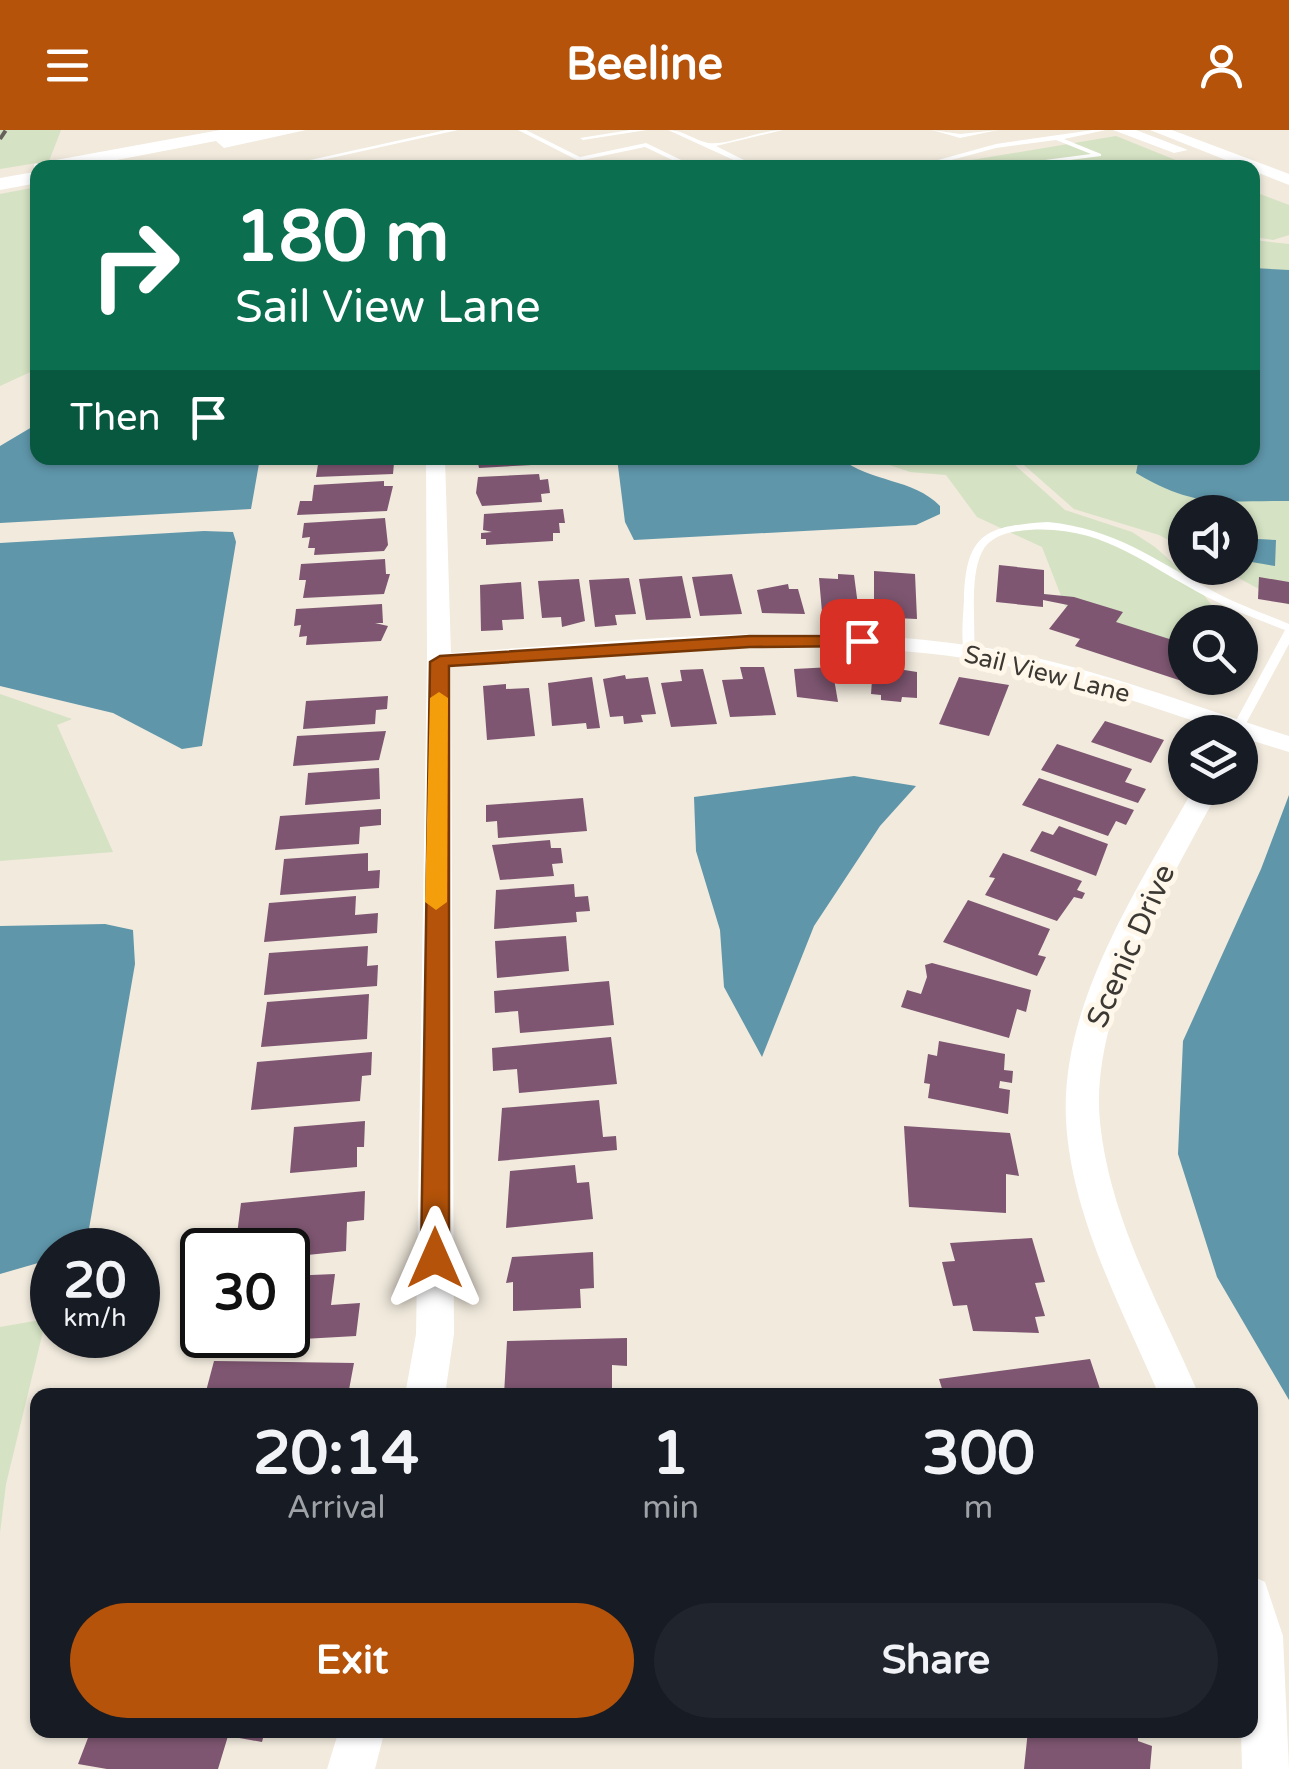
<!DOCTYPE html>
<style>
:root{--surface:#171b24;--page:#20242c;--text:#f1f3f6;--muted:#9ea1a6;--accent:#b45309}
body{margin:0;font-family:"Varela Round",sans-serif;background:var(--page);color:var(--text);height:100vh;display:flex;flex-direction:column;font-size:38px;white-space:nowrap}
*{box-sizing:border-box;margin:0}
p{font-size:32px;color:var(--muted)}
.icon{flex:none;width:55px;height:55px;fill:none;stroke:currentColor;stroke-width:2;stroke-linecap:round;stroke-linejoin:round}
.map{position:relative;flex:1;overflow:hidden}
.drawer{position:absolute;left:30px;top:1258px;width:1228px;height:350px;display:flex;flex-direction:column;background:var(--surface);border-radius:20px;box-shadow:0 2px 8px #0004}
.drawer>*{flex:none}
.guide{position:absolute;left:30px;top:30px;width:1230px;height:305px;border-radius:20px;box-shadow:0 2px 8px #0004;background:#0b6e4f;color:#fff;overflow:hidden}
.controls{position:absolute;left:1168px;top:365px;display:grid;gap:20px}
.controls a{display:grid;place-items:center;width:90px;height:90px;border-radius:50%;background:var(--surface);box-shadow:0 2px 8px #0004;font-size:50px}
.speed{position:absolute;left:30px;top:1098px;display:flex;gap:20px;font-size:50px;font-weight:700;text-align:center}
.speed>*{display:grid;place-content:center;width:130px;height:130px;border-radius:50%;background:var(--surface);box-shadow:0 2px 8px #0004;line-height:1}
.speed small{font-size:25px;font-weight:400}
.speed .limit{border:5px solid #111;border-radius:15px;background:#fff;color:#111}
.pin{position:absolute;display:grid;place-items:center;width:85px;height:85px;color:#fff;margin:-42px;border-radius:20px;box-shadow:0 5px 15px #0006}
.me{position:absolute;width:110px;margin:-55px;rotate:0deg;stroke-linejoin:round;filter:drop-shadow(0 0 8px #0008)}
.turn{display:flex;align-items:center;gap:35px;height:210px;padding:0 40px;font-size:45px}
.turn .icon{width:130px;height:130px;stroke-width:2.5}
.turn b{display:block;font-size:70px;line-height:85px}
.then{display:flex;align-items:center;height:95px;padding:0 40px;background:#0003;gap:20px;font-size:38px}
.eta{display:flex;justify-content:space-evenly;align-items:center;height:170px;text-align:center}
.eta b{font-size:60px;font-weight:800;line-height:70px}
.cta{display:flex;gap:20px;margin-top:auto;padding:20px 40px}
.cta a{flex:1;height:115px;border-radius:60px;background:var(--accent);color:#fff;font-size:40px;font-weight:800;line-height:115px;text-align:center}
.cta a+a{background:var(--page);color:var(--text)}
header{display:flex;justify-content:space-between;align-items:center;height:130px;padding:0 40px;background:var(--accent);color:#fff;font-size:45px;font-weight:800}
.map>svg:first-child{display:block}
</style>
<header><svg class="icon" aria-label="menu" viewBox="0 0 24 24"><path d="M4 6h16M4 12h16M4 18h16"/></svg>Beeline<svg class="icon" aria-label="person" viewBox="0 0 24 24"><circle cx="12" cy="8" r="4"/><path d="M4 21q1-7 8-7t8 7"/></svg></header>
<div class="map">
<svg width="1289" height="1639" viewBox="0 0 1289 1639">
<rect width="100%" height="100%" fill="#f1eadd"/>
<g fill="#d5e2c3">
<path d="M 0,0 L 61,0 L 49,31 L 0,39 Z"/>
<path d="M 1116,6 L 1193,37 L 924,38 Z"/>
<path d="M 37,57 L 37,239 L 0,256 L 0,64 Z"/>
<path d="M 1252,61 L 1289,75 L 1289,105 L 1273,110 L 1253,107 Z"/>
<path d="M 1253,110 L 1289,114 L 1289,475 L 1220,438 L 1240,438 L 1240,382 L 1185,382 L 1185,419 L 1159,405 L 1074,379 L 1016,328 L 1252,328 Z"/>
<path d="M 869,328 L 1007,328 L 1065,380 L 1132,402 L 1155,417 L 1190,448 L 1219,484 L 1218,492 L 1185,492 L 1185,541 L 1114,510 L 1065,476 L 1042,417 L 977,387 L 946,345 L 910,342 Z"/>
<path d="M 0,564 L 72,589 L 57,595 L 113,722 L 0,731 Z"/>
<path d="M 46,1189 L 6,1354 L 0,1403 L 0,1197 Z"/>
</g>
<g fill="#5f96aa">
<path d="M 1253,138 L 1289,140 L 1289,371 C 1221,370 1199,380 1136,343 L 1139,328 L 1252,328 Z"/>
<path d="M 37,294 L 38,328 L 260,328 L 251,379 L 0,393 L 0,316 Z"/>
<path d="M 617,328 L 840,328 C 871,353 913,348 940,376 L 940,384 L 916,395 L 634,410 L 625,392 Z"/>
<path d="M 204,401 L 233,402 L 236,412 L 202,616 L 182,619 L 113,583 L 0,556 L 0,413 Z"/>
<path d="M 1240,408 L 1276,410 L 1275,436 L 1240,430 L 1244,416 Z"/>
<path d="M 854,646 L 916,656 L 880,696 L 814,796 L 762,927 L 724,857 L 720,800 L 696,721 L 694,667 Z"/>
<path d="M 1289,665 L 1289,1270 L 1217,1147 L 1178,1024 L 1183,911 L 1261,739 Z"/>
<path d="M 105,794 L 133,800 L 135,834 L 86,1116 L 52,1120 L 52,1129 L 0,1144 L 0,796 Z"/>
</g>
<g fill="#7e5671">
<path d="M 319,328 L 385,328 L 385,333 L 394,333 L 393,344 L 316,347 Z"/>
<path d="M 477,328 L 549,328 L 550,334 L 479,338 Z"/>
<path d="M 539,344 L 540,350 L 548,349 L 550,363 L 541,364 L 542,372 L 482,376 L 476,363 L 478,347 Z"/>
<path d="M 384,351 L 384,356 L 393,356 L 387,381 L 297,385 L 300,371 L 312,371 L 314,355 Z"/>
<path d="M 563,379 L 565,393 L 559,393 L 560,403 L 553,403 L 553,411 L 486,415 L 486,409 L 481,409 L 481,403 L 492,402 L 483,400 L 484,384 Z"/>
<path d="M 385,388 L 388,415 L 384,421 L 314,425 L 315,418 L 308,418 L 310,407 L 302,408 L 304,393 Z"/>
<path d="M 385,429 L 386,444 L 390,444 L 384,464 L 303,468 L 306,450 L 299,450 L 301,434 Z"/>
<path d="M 999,435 L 1044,440 L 1044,464 L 1074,467 L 1123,482 L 1116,492 L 1185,514 L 1185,548 L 1199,548 L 1194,555 L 1075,516 L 1080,509 L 1049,499 L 1068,475 L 1043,470 L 1043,477 L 996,472 Z"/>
<path d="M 874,441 L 915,444 L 917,489 L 895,488 L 895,479 L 874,477 Z"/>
<path d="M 732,444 L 742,484 L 700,486 L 692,447 Z"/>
<path d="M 838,444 L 854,445 L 859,483 L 822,482 L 819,448 L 838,449 Z"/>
<path d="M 682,446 L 691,488 L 646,490 L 639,449 Z"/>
<path d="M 1259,447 L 1289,452 L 1289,474 L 1258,469 Z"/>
<path d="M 629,448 L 636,484 L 615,485 L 617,495 L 595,497 L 589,450 Z"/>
<path d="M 579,449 L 585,491 L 562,497 L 561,487 L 542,488 L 538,451 Z"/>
<path d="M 521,452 L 524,489 L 502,490 L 503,500 L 481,501 L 480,455 Z"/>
<path d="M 788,454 L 789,459 L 798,459 L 805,484 L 762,483 L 757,460 Z"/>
<path d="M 382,474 L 383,493 L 375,493 L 388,496 L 381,511 L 306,515 L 307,506 L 299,507 L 301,495 L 294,496 L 296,479 Z"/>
<path d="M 873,535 L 917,542 L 917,568 L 902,567 L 901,572 L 881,570 L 881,565 L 871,564 Z"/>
<path d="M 740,537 L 764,537 L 776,585 L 730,587 L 722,550 L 743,549 Z"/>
<path d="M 832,537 L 838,572 L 797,567 L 794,539 Z"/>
<path d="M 703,539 L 717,594 L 671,597 L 661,553 L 682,551 L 680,540 Z"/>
<path d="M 625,545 L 626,549 L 648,547 L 656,584 L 641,585 L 643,592 L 624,594 L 623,586 L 610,587 L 603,549 Z"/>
<path d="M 592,547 L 600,598 L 587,599 L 586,593 L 552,596 L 548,553 Z"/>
<path d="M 959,547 L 1009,555 L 989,606 L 939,594 Z"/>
<path d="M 506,554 L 506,559 L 529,558 L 535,606 L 487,610 L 483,556 Z"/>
<path d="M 388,566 L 387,579 L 376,580 L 375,594 L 303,599 L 306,571 Z"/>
<path d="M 1105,591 L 1164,610 L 1151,633 L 1091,612 Z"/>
<path d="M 386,601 L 379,630 L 293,636 L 297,606 Z"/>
<path d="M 1057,614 L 1132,639 L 1125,652 L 1146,659 L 1138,673 L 1041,640 Z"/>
<path d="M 379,638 L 380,669 L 305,675 L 308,643 Z"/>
<path d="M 1039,648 L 1134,680 L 1126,695 L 1116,691 L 1108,706 L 1022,675 Z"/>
<path d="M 583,668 L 587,701 L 498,708 L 497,691 L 486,692 L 486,675 Z"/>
<path d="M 381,679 L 381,695 L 360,697 L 359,714 L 275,720 L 280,686 Z"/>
<path d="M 1059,696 L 1108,714 L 1096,746 L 1030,721 L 1042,701 L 1053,705 Z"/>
<path d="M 550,710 L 551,718 L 561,718 L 563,733 L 552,734 L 554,746 L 500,750 L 492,715 Z"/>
<path d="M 368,723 L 368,741 L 380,740 L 379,758 L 280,765 L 284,729 Z"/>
<path d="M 1003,723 L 1082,751 L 1077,760 L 1085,763 L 1082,769 L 1074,767 L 1057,791 L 985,765 L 995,748 L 989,747 Z"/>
<path d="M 574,754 L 575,767 L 588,766 L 590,781 L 576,782 L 577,792 L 494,799 L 496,760 Z"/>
<path d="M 356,766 L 355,785 L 378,783 L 377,803 L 264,812 L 269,773 Z"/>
<path d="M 968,770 L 1050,799 L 1038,825 L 1046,827 L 1037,846 L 943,812 Z"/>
<path d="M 566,806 L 569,841 L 497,848 L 495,811 Z"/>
<path d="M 368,816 L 367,836 L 378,835 L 377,856 L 264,865 L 269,823 Z"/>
<path d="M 932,833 L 1031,860 L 1026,882 L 1017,879 L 1009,908 L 901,877 L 907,860 L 921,864 L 927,847 L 925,835 Z"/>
<path d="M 609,851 L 614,895 L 520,903 L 518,881 L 495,883 L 494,861 Z"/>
<path d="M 369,864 L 367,909 L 261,917 L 267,872 Z"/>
<path d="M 611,907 L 617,954 L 519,963 L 517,939 L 493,941 L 492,918 Z"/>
<path d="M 939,911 L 1005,924 L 1004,940 L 1013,941 L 1012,953 L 1000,951 L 999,958 L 1010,960 L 1008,984 L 928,968 L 930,954 L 924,953 L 928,924 L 937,926 Z"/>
<path d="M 372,922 L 371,945 L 362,946 L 360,971 L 251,980 L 257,932 Z"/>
<path d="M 599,970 L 603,1007 L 616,1006 L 617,1020 L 498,1031 L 502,978 Z"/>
<path d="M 365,991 L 364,1017 L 357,1017 L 357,1037 L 290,1043 L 294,997 Z"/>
<path d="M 904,996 L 1010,1003 L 1019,1046 L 1006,1044 L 1006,1083 L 909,1077 Z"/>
<path d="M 575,1035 L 577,1053 L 589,1052 L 593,1089 L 506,1098 L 510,1041 Z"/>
<path d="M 365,1061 L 364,1090 L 347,1092 L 346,1121 L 288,1127 L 288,1120 L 235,1120 L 241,1073 Z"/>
<path d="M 1032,1108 L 1045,1152 L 1035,1153 L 1045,1186 L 1035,1187 L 1039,1203 L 973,1201 L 967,1175 L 953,1176 L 942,1132 L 955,1131 L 950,1113 Z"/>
<path d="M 593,1122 L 594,1158 L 580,1159 L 581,1178 L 513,1181 L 513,1152 L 506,1153 L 512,1127 Z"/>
<path d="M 335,1144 L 331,1175 L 360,1173 L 356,1206 L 212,1214 L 214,1205 L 288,1205 L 288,1146 Z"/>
<path d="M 627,1208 L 627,1236 L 612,1235 L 612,1265 L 504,1265 L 507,1211 Z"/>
<path d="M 1090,1229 L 1101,1262 L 1098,1265 L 944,1265 L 939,1249 Z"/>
<path d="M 214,1231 L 354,1233 L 348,1265 L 205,1265 Z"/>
<path d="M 91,1600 L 265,1600 L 262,1612 L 228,1606 L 218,1639 L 107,1639 L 78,1634 Z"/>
<path d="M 1028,1600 L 1138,1600 L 1138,1611 L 1152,1616 L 1150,1639 L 1024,1639 Z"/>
</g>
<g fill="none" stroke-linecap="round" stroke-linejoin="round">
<g fill="#fff" fill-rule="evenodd">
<path d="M 446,0 L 458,0 L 304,34 L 301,32 Z"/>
<path d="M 518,0 L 526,0 L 580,27 L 646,13 L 698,38 L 689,38 L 645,17 L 583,30 L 588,38 L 581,38 L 577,30 Z"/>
<path d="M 630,0 L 647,0 L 583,10 L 580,8 Z"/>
<path d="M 668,0 C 683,0 694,10 708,13 C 726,16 761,0 783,0 L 716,16 L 760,38 L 751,38 Z"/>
<path d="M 932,0 L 960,4 L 998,0 L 960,8 Z"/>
<path d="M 1093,0 L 1106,0 L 1064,9 L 1101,24 L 1101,26 L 1009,38 L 984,38 L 1091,24 L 1056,10 L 996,18 L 922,38 L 909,38 L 996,14 Z"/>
<path d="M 1048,392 C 1116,399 1153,429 1211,460 C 1236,474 1263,483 1289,494 L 1289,514 L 1242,601 L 1238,602 L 1232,598 L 1285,500 C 1259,490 1232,480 1207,467 C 1145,435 1103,395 1029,400 C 1012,401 990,405 982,422 C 969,448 976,493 974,522 L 968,526 L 964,525 C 961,508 963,487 964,469 C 966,403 986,396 1048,392 Z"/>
</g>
<g fill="#fff" fill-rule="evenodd">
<path d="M 426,328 L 445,328 L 451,523 C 622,511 796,491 967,515 C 1078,530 1183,573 1289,606 L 1289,622 L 1240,607 L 1240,602 L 1227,602 C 1142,574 1058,543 970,529 C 798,503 623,525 451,537 L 454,1204 L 445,1265 L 405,1265 L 416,1204 L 427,531 Z"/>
<path d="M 1194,658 L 1220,658 C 1170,753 1089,882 1100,992 C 1110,1090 1161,1177 1199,1265 L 1159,1265 C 1122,1179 1071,1086 1066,990 C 1060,873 1139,756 1194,658 Z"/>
<path d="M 1250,1445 L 1265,1452 L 1283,1506 L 1289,1639 L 1242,1639 L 1241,1600 L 1250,1600 Z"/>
<path d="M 339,1600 L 385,1600 L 375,1639 L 327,1639 Z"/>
</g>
<g fill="#fff" fill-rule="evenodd">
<path d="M 1113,0 L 1136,0 L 1188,20 L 1174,23 Z"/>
<path d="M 1150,0 L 1172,0 L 1289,44 L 1289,55 Z"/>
</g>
<path fill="#fff" fill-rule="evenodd" d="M 220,0 L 306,0 L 224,18 L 216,11 L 75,38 L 38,38 L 38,53 L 0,60 L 0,48 L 34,42 L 34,34 Z"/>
<path stroke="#64605a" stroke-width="4" stroke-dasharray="10 5" stroke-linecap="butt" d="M 0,9 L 6,0"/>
</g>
<path fill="#b45309" stroke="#753606" stroke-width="2.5" d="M 750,506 L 862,506 L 871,511 L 862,516 L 750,517 L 449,536 L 449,1128 L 445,1136 L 435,1140 L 425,1136 L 421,1128 L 430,532 L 440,526 Z"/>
<path fill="#f59e0b" d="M 439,562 L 448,568 L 447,772 L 436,780 L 425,772 L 430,568 Z"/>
<g text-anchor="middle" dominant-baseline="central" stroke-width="10" stroke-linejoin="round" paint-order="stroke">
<g font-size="25" fill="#3c3934" stroke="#fff8ea">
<text transform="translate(1047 544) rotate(14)">Sail View Lane</text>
</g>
<g font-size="30" fill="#3c3934" stroke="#fff8ea">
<text transform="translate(1131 816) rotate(-66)">Scenic Drive</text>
</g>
</g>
</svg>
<div class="controls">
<a><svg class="icon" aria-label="sound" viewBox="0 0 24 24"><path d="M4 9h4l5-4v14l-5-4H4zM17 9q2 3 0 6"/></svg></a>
<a><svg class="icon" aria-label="search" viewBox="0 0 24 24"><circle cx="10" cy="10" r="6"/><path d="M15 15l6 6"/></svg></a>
<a><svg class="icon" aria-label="layers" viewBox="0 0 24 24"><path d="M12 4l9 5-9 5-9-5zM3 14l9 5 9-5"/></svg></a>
</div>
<div class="speed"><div>20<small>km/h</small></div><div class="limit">30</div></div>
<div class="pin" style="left:862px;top:511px;background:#d93025"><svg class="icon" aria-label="arrive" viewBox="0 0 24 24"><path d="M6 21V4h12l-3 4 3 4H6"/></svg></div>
<svg class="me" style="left:435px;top:1128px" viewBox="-20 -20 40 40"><path d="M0-17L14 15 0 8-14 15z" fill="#b45309" stroke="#fff" stroke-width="4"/></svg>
<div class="guide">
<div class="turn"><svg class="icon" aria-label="right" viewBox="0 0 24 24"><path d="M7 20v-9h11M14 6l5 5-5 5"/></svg><div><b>180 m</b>Sail View Lane</div></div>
<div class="then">Then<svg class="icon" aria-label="arrive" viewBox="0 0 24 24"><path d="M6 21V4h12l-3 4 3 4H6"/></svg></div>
</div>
<section class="drawer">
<div class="eta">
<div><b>20:14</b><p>Arrival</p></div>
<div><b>1</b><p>min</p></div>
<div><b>300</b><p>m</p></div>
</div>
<div class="cta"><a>Exit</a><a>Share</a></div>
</section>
</div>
